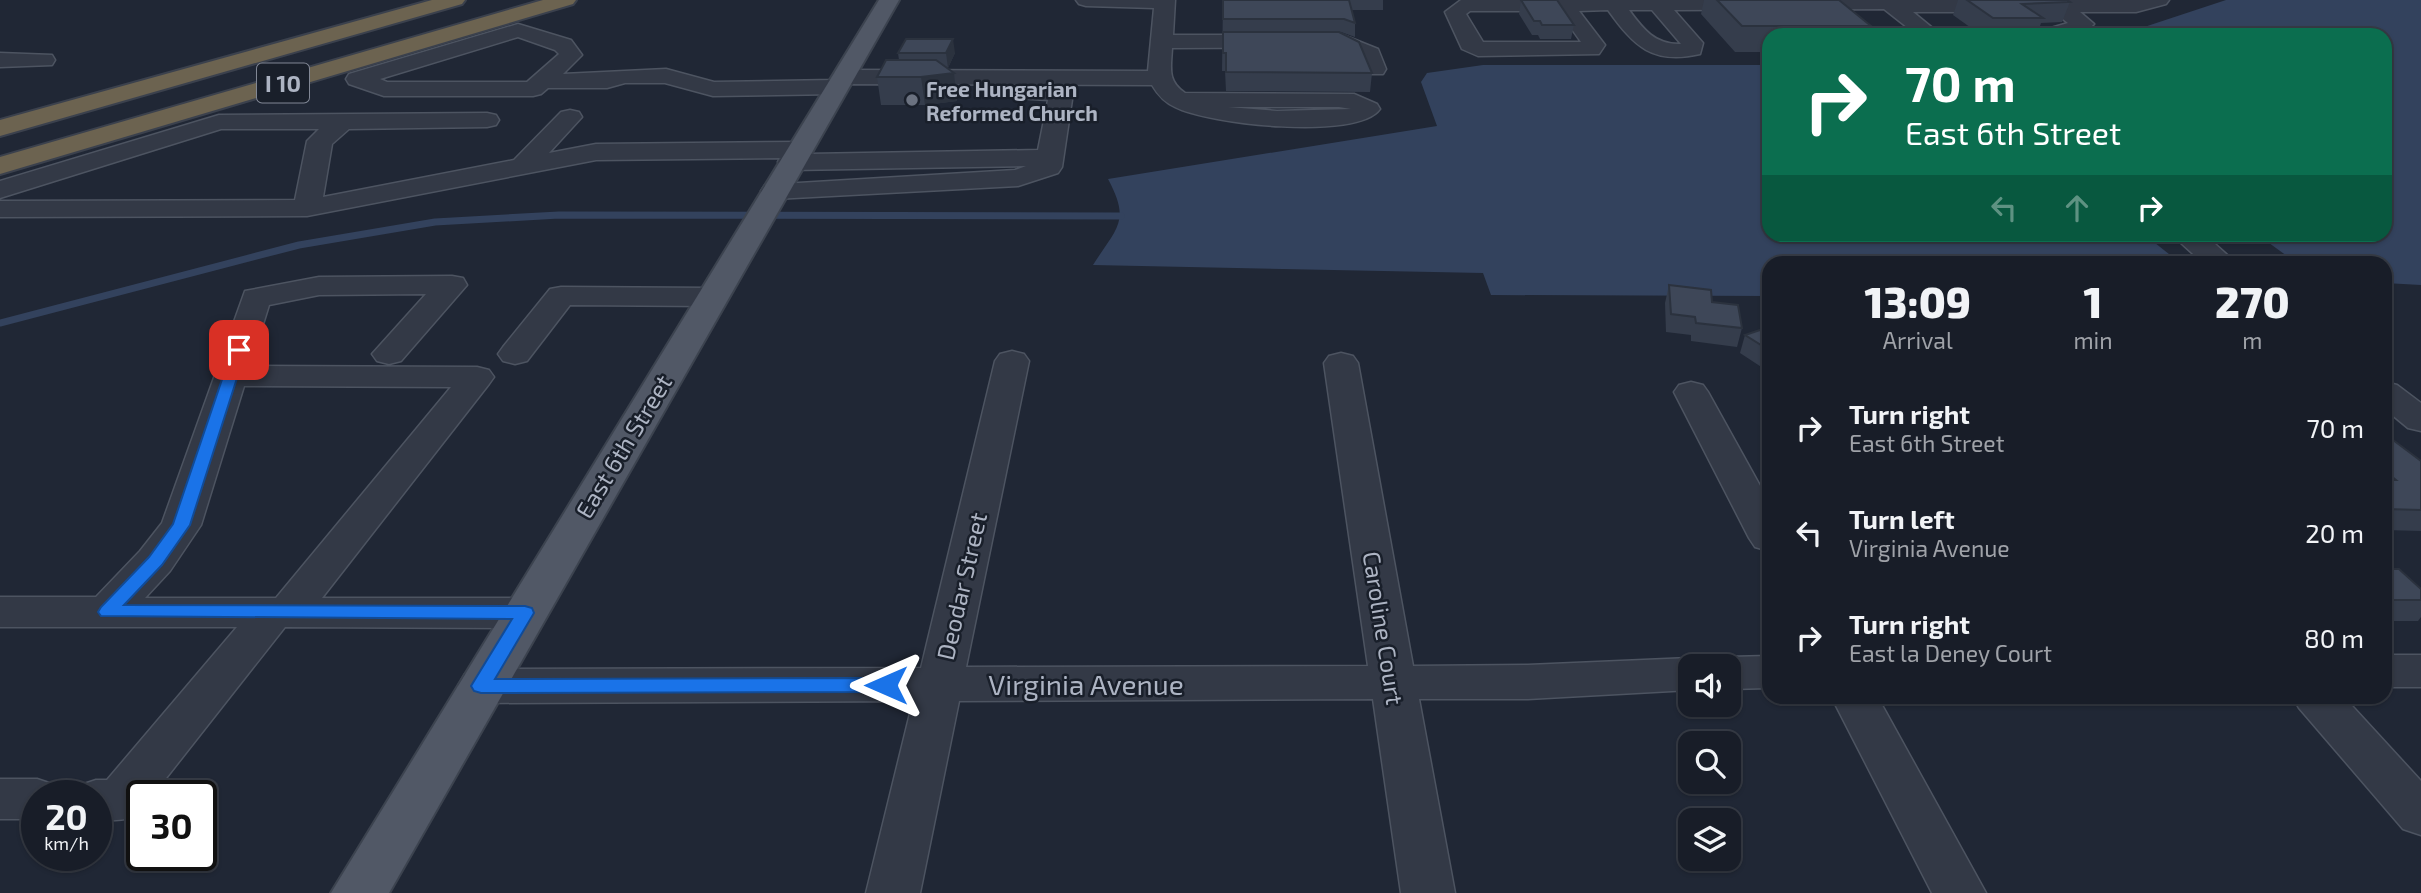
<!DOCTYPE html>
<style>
:root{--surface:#181d28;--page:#212630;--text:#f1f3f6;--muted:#9fa2a8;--line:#363b45}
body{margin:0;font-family:"Exo 2",sans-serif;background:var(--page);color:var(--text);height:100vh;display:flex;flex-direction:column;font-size:26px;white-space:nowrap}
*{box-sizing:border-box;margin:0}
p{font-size:23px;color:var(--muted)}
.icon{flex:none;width:38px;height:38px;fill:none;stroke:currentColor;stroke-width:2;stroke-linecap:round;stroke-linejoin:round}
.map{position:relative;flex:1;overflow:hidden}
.details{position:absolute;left:1762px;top:256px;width:630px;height:448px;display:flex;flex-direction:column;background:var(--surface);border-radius:21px;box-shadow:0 2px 5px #0004,0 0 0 2px var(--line)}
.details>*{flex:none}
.top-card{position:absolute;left:1762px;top:28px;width:630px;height:214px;border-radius:21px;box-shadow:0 2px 5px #0004,0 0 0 2px var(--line);background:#0b6e4f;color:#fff;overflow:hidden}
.tools{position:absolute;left:1678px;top:654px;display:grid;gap:14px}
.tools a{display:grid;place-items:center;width:63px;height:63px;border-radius:14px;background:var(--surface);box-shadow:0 2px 5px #0004,0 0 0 2px var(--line);font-size:35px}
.speed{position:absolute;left:21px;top:780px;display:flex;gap:14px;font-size:35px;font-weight:700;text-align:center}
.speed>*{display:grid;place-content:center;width:91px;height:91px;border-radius:50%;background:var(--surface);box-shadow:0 2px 5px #0004,0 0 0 2px var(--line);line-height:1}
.speed small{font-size:18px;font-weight:400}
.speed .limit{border:4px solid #111;border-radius:10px;background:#fff;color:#111}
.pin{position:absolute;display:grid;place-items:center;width:60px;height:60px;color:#fff;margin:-30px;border-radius:14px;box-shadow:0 4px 10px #0006}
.me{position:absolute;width:77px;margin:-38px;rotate:270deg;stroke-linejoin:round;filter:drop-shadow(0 0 5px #0008)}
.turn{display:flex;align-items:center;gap:24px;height:147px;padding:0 28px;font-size:32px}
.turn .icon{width:91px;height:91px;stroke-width:2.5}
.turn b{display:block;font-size:49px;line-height:60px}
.lanes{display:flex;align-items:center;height:66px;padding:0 28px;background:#0003;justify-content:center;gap:35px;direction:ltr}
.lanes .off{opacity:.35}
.eta{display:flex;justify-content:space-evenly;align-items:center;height:119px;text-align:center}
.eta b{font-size:42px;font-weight:800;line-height:49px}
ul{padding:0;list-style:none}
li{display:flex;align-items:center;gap:21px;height:105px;padding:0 28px}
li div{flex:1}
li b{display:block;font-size:26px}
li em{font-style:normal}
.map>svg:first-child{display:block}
</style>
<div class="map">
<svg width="2421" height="893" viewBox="0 0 2421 893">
<rect width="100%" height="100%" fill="#202735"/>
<g fill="#33425d">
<path d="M 2226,0 L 2421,0 L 2421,285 L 2385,283 L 2385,262 L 2302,262 L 2287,256 L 2258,235 L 2385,234 L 2385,35 L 2120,35 Z"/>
<path d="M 1483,65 L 1769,65 L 1769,234 L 2145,235 L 2179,262 L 1769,262 L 1769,296 L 1491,295 L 1483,273 L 1093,265 C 1117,227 1131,222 1108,179 L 1437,126 L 1421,82 L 1427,73 Z"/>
</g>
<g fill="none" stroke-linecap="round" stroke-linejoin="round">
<path stroke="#33425d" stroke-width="7" d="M 0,323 L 299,245 L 435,222 L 559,215 L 1121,216"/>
<defs>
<g id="minor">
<path d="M 1076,0 L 1175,0 L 1173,35 L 1343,35 L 1378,49 L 1386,69 L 1383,74 L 1367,74 L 1360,58 L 1339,47 L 1172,48 C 1171,68 1167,81 1185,93 L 1354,94 L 1377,104 L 1380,109 C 1358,141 1207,124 1175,107 C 1164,102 1158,95 1152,85 L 846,84 L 849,87 L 845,92 L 837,94 L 713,96 L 665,83 L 625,83 L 607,88 L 548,88 L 541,94 L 533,96 L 384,96 L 349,84 L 346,79 L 349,74 L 518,24 L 571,40 L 582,55 L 563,74 L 666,69 L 714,82 L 834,80 L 832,77 L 835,72 L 843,70 L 1148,71 L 1154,8 L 1086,6 L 1079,4 ZM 518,37 L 555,50 L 559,54 L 527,82 L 387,82 L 380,79 ZM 1228,107 L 1339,107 L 1351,109 L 1277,111 Z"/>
<path d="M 2169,0 L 2166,4 L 2136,12 L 2080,12 L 2094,24 C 2082,38 2058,35 2041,35 L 2044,30 L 2068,23 L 2054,12 L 1913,12 L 1941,35 L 1917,35 L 1884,9 L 1674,10 L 1703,43 L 1700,54 C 1652,65 1634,46 1608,10 L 1579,11 L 1605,45 L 1599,54 L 1478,56 L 1462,49 L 1445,12 L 1461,0 ZM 1629,10 L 1652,10 L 1681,44 C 1655,45 1643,29 1629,10 ZM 1470,11 L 1559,11 L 1581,42 L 1483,42 L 1466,14 Z"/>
<path d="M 0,53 L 52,55 L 55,60 L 52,65 L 0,67 Z"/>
<path d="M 1024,86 L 1069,88 L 1073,93 L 1062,167 L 1058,173 L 1018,186 L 775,199 L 765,197 L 761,191 L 765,185 L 1015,170 L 1026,166 L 791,170 L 782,168 L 778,162 L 781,158 L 596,160 L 307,216 L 0,217 L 0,201 L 295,200 L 307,141 L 319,129 L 221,129 L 0,198 L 0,181 L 219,115 L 487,113 L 496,115 L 499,120 L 496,125 L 487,127 L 349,129 L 332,144 L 323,197 L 514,160 L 561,112 L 570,110 L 579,112 L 582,117 L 549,153 L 596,144 L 799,142 L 808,145 L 812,150 L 809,154 L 1038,150 L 1048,100 L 1016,98 L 1012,93 L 1016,88 Z"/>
<path d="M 2171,234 L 2204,234 L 2235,262 L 2202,262 Z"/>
<path d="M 452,276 L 463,278 L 467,285 L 401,361 L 389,364 L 377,361 L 372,354 L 426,294 L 319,295 L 269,305 L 250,366 L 477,367 L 489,370 L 494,377 L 489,384 L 322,598 L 525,598 L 540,603 L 547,613 L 540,623 L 525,628 L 285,627 L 152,796 L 142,796 C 142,824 118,820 96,820 L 96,796 L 73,796 L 78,786 L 96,780 L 107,780 L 237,627 L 0,627 L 0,597 L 96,597 L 140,551 L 162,523 L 245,291 L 319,277 ZM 244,386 L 451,387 L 276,598 L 145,598 L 170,571 L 201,525 Z"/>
<path d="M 561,287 L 711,288 L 722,290 L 727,297 L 722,304 L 711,306 L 570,305 L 527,361 L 515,364 L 503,361 L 498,354 L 503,347 L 550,289 Z"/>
<path d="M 1012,351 L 1024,354 L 1029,361 L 966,667 L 1368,666 L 1324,363 L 1329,356 L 1341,353 L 1353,356 L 1358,363 L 1413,666 L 1528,665 L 1690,658 L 1706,662 L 1709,667 L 1690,667 L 1690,690 L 1528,699 L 1419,699 L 1455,893 L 1401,893 L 1373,699 L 959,701 L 920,893 L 866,893 L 913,701 L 481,703 L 465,698 L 458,686 L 465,674 L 481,669 L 921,668 L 995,361 L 1000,354 Z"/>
<path d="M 1691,382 L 1703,385 L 1708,392 L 1769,502 L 1769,551 L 1755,547 L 1749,538 L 1674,392 L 1679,385 Z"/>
<path d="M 2385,382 L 2397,385 L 2421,403 L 2421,431 L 2408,428 L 2385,409 Z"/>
<rect x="2385" y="655" width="36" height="32"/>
<path d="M 1769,656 L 1769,688 L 1729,689 L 1729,667 L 1710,667 L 1713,661 L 1729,657 Z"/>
<path d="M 1831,696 L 1877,696 L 1986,893 L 1932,893 Z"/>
<path d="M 2292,696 L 2343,696 L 2421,781 L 2421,835 L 2403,829 L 2299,708 Z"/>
<path d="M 0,779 L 37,779 L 55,785 L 61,796 L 37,796 L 37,819 L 0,819 Z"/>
</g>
<path id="major" d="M 879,0 L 899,0 L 389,893 L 331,893 Z"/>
<g id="highway">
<path d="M 432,0 L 465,0 L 462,4 L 0,136 L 0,120 Z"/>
<path d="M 543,0 L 576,0 L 573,4 L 0,174 L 0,157 Z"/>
</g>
</defs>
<use href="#minor" stroke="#4d5461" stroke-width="3"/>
<use href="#major" stroke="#3c434f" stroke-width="4"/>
<use href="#highway" stroke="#3b414d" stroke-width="4"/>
<use href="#minor" fill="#333946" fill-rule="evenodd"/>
<use href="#major" fill="#515866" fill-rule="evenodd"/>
<use href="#highway" fill="#6c6350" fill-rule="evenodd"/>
</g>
<g fill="#353d4c">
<path d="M 1223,0 L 1383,0 L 1383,10 L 1352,10 L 1355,23 L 1355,37 L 1341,32 L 1372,73 L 1370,92 L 1226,91 L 1225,71 L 1222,71 Z"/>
<path d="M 1521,0 L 1574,25 L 1571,39 L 1540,39 L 1538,35 L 1532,35 L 1519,14 Z"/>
<path d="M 1704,0 L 1839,0 L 1871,26 L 1868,35 L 1769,35 L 1769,52 L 1735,52 L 1701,14 Z"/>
<path d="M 1958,0 L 2067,0 L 2070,2 L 2062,22 L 2041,23 L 2037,35 L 1981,35 L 1953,15 Z"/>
<path d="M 898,53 L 955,53 L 948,68 L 946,68 L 954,73 L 957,101 L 925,105 L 881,105 L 877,77 L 899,60 Z"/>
<path d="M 1669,285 L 1712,302 L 1742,328 L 1737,347 L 1691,341 L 1691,335 L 1666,332 L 1665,303 Z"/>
<path d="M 1769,327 L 1769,372 L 1740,353 L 1745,335 Z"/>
<path d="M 2385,434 L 2421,461 L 2421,531 L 2385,530 Z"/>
<path d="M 2385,569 L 2421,589 L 2421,617 L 2418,621 L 2385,621 Z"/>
</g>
<g fill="#2b323e">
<path d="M 953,39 L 955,53 L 948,68 L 946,53 Z"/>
<path d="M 954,73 L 957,101 L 925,105 L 921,77 Z"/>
</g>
<g fill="#3e4758" stroke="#2b323e" stroke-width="2">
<path d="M 1223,0 L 1349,0 L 1355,23 L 1344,19 L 1223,19 Z"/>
<path d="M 1521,0 L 1557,0 L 1574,25 L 1542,25 L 1540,21 L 1534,21 Z"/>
<path d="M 1717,0 L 1839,0 L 1871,26 L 1742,26 Z"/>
<path d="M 1967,0 L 2067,0 L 2070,2 L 2022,4 L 2043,18 L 1993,18 Z"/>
<path d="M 1223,32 L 1339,32 L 1359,42 L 1372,73 L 1226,72 L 1226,53 L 1223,53 Z"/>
<path d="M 906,39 L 953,39 L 946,53 L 898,53 Z"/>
<path d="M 886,60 L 936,60 L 954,73 L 921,77 L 877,77 Z"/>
<path d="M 1669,285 L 1711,290 L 1712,302 L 1738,305 L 1742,328 L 1696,323 L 1695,317 L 1671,314 Z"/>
<path d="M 1769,327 L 1769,350 L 1745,335 Z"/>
<path d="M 2385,434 L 2421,461 L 2421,510 L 2385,509 L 2385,480 L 2396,480 L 2385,471 Z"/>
<path d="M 2385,569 L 2399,569 L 2421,589 L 2421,600 L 2385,600 Z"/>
</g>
<path fill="#1a73e8" stroke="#114b97" stroke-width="2" d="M 239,345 L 246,350 L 190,525 L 162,565 L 124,605 L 525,606 L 532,608 L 534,613 L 495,679 L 886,678 L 893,680 L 895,685 L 893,690 L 886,692 L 481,693 L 474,691 L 471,686 L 512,619 L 101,616 L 98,612 L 101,607 L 149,557 L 173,524 L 232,350 Z"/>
<circle fill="#6b7280" stroke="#191f2a" stroke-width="2.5" cx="912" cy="100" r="7"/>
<g text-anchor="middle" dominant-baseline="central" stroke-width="5" stroke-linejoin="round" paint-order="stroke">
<g font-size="21" font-weight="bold" fill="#adb4c3" stroke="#191f2a" text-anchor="start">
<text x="926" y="88">Free Hungarian<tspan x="926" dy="24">Reformed Church</tspan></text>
</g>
<rect fill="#191f2a" stroke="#818795" stroke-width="2" x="257" y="63.5" width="52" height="39" rx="5"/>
<g font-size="23" font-weight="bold" fill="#adb4c3">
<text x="283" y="83">I 10</text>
</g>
<g font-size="24" fill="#adb4c3" stroke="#191f2a">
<text transform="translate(623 446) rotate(-59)">East 6th Street</text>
<text transform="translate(961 586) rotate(-77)">Deodar Street</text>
<text transform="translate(1384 628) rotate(81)">Caroline Court</text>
</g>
<g font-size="28" fill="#adb4c3" stroke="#191f2a">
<text x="1086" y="684">Virginia Avenue</text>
</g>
</g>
</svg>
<div class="tools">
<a><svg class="icon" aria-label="sound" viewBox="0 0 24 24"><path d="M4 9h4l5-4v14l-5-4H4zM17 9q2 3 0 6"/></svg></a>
<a><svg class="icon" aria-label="search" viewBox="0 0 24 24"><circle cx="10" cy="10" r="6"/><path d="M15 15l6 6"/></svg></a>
<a><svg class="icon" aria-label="layers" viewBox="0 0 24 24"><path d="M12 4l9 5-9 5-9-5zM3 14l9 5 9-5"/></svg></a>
</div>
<div class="speed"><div>20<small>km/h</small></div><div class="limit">30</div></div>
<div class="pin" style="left:239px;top:350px;background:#d93025"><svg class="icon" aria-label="arrive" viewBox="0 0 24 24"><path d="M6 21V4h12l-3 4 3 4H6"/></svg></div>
<svg class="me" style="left:886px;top:685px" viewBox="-20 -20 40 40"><path d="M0-17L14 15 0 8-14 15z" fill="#1a73e8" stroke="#fff" stroke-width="4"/></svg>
<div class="top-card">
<div class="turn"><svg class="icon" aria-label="right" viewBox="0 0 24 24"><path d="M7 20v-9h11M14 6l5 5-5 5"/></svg><div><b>70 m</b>East 6th Street</div></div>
<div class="lanes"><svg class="icon off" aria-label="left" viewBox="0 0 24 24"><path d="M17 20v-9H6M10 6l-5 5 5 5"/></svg><svg class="icon off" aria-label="ahead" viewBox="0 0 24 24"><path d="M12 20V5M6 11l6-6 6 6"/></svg><svg class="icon" aria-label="right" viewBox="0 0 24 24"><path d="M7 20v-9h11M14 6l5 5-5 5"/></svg></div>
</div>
<section class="details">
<div class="eta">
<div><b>13:09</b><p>Arrival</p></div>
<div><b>1</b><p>min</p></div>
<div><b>270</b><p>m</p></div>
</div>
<ul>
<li><svg class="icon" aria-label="right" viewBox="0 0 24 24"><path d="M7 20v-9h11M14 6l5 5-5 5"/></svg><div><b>Turn right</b><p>East 6th Street</p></div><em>70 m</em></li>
<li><svg class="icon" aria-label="left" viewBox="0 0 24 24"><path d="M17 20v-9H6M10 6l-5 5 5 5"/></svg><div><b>Turn left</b><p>Virginia Avenue</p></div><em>20 m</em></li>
<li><svg class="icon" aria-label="right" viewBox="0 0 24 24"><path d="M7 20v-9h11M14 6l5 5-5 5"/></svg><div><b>Turn right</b><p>East la Deney Court</p></div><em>80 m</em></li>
</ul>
</section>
</div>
